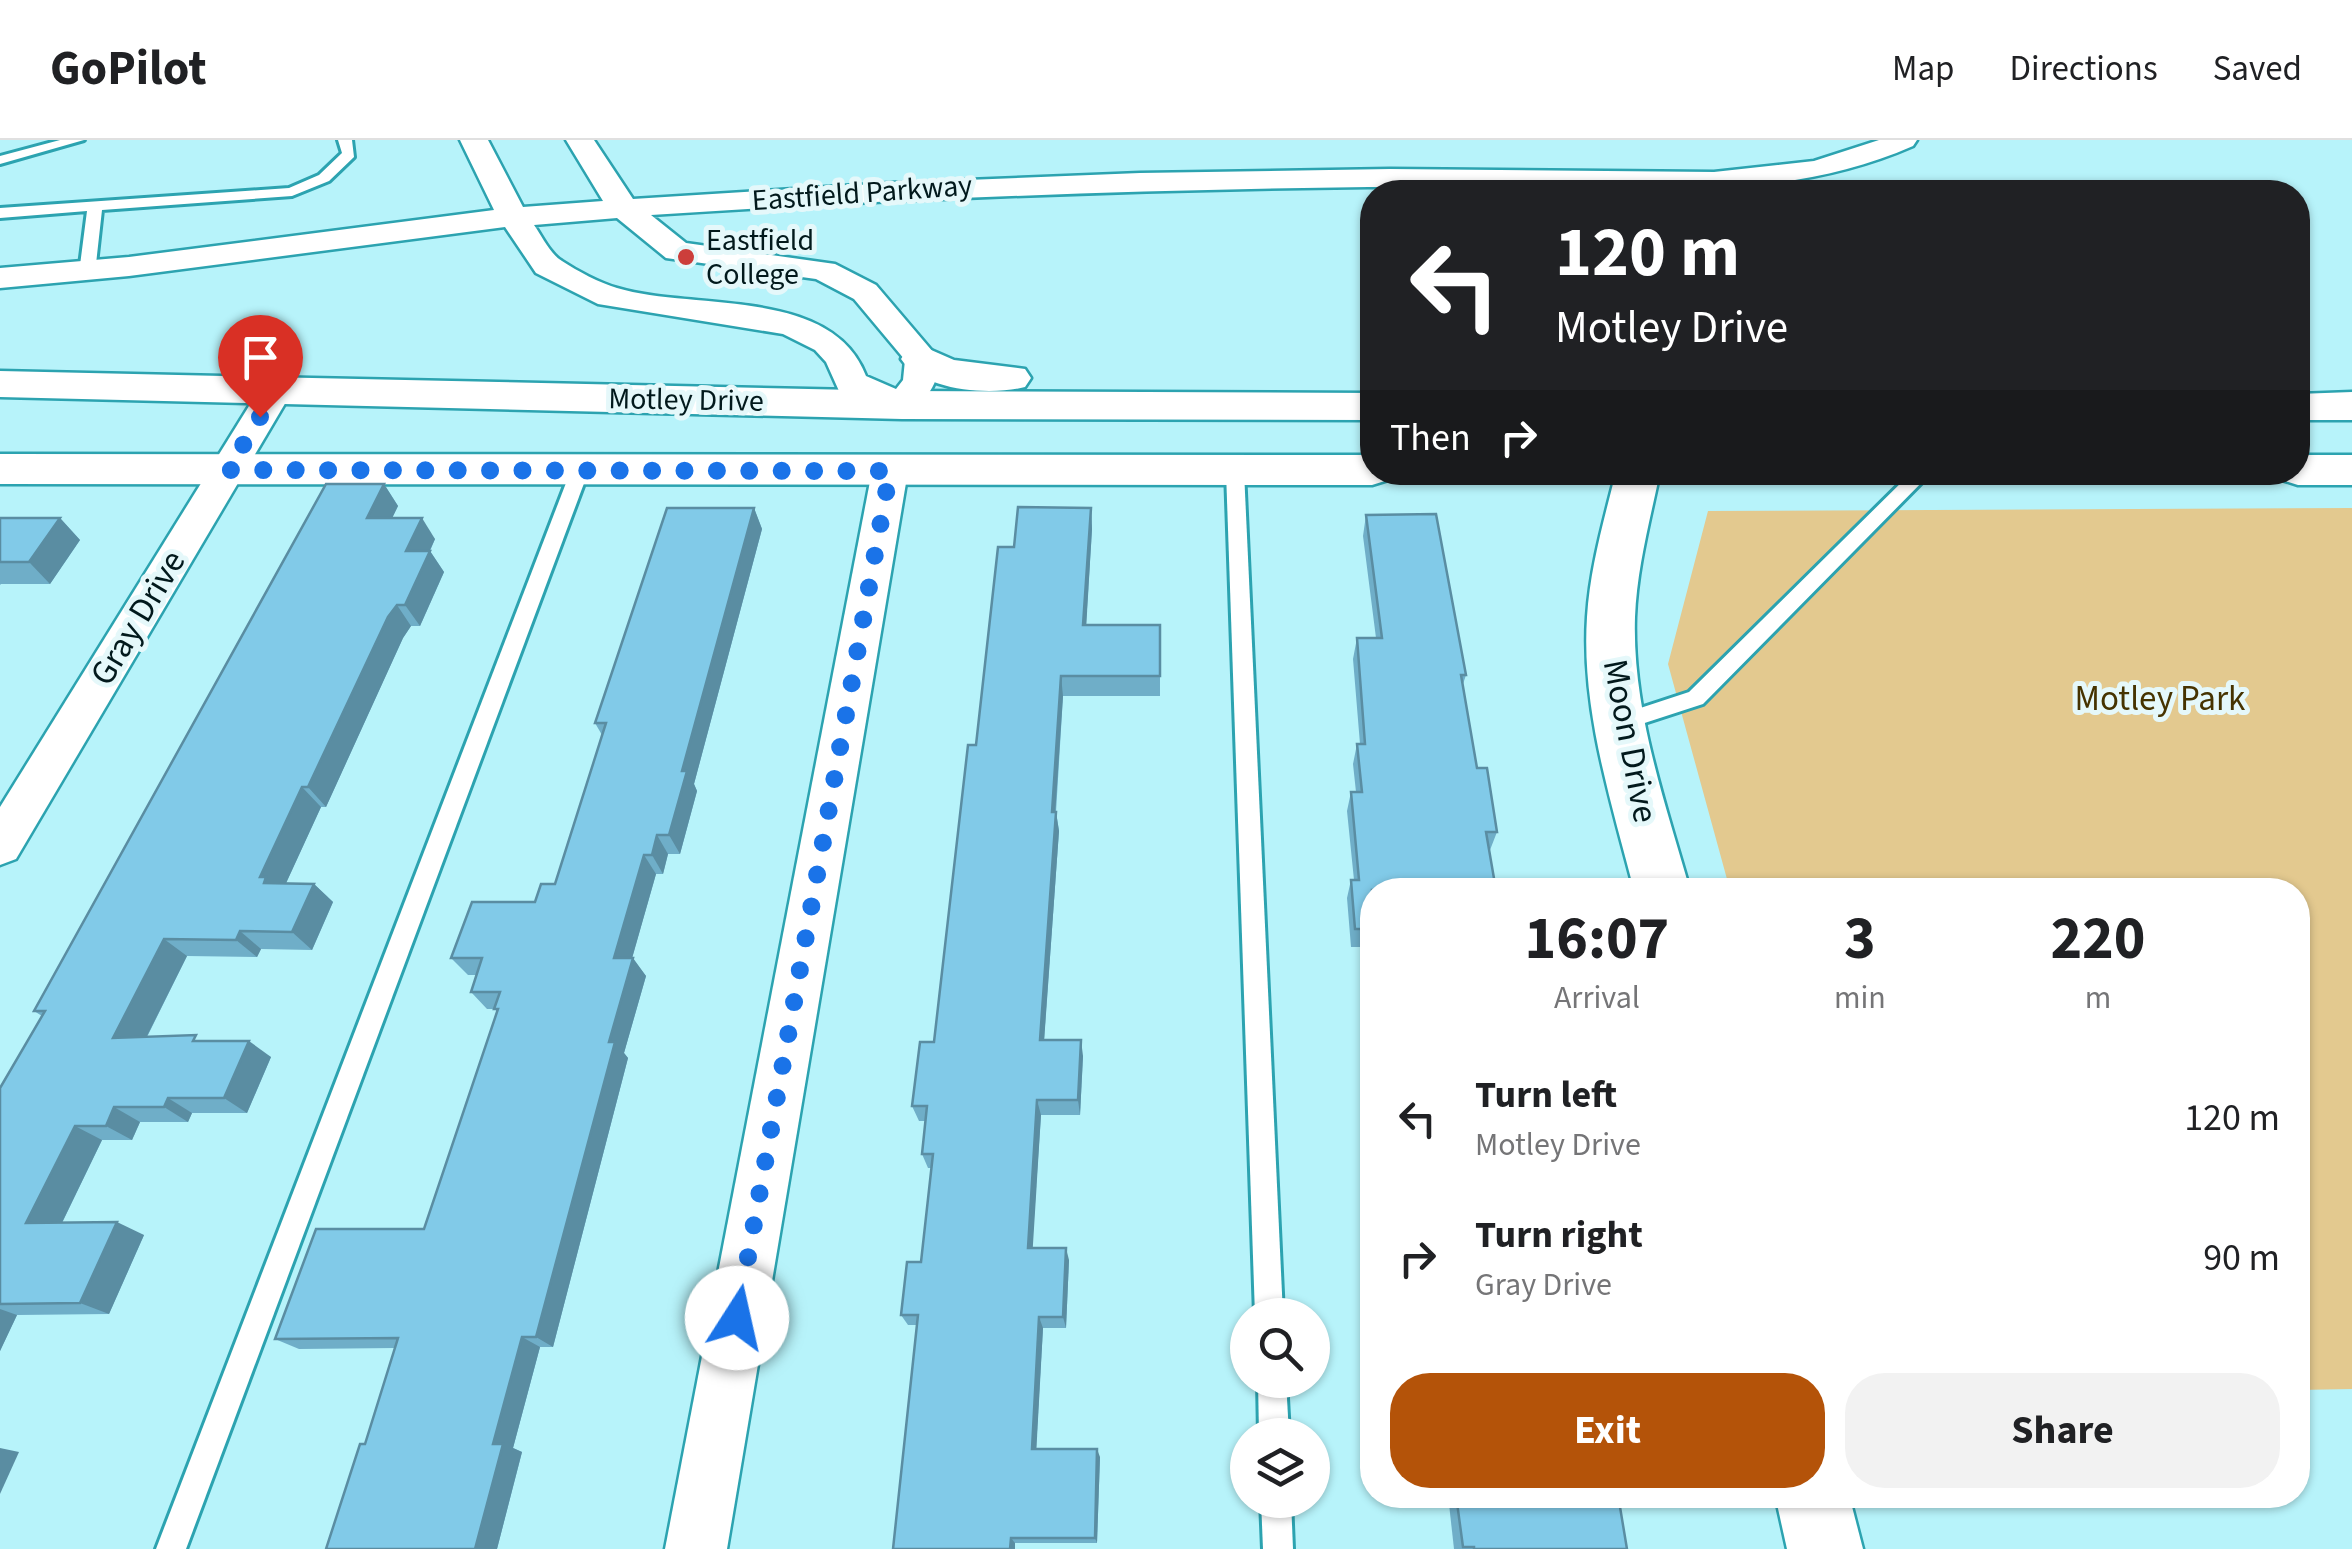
<!DOCTYPE html>
<style>
:root{--surface:#fff;--page:#f2f2f2;--text:#202124;--muted:#757577;--line:#e0e0e0;--accent:#b45309}
body{margin:0;font-family:"Source Sans 3",sans-serif;background:var(--page);color:var(--text);height:100vh;display:flex;flex-direction:column;font-size:38px;white-space:nowrap}
*{box-sizing:border-box;margin:0}
p{font-size:32px;color:var(--muted)}
.icon{flex:none;width:55px;height:55px;fill:none;stroke:currentColor;stroke-width:2;stroke-linecap:round;stroke-linejoin:round}
.map{position:relative;flex:1;overflow:hidden}
.sheet{position:absolute;left:1360px;top:738px;width:950px;height:630px;display:flex;flex-direction:column;background:var(--surface);border-radius:40px;box-shadow:0 2px 8px #0004}
.sheet>*{flex:none}
.top-card{position:absolute;left:1360px;top:40px;width:950px;height:305px;border-radius:40px;box-shadow:0 2px 8px #0004;background:#202124;color:#fff;overflow:hidden}
.controls{position:absolute;left:1230px;top:1158px;display:grid;gap:20px}
.controls a{display:grid;place-items:center;width:100px;height:100px;border-radius:50%;background:var(--surface);box-shadow:0 2px 8px #0004;font-size:50px}
.pin{position:absolute;display:grid;place-items:center;width:85px;height:85px;color:#fff;margin:-102px -42px;border-radius:50% 50% 50% 0;rotate:-45deg;box-shadow:0 0 10px #0007}
.pin .icon{rotate:45deg}
.me{position:absolute;width:110px;margin:-55px;rotate:10deg;stroke-linejoin:round;filter:drop-shadow(0 0 8px #0008)}
.turn{display:flex;align-items:center;gap:35px;height:210px;padding:0 30px;font-size:45px}
.turn .icon{width:130px;height:130px;stroke-width:2.5}
.turn b{display:block;font-size:70px;line-height:85px}
.then{display:flex;align-items:center;height:95px;padding:0 30px;background:#0003;gap:20px;font-size:38px}
.eta{display:flex;justify-content:space-evenly;align-items:center;height:170px;text-align:center}
.eta b{font-size:60px;font-weight:700;line-height:70px}
.cta{display:flex;gap:20px;margin-top:auto;padding:20px 30px}
.cta a{flex:1;height:115px;border-radius:40px;background:var(--accent);color:#fff;font-size:40px;font-weight:700;line-height:115px;text-align:center}
.cta a+a{background:var(--page);color:var(--text)}
ul{padding:0;list-style:none}
li{display:flex;align-items:center;gap:30px;height:140px;padding:0 30px}
li div{flex:1}
li b{display:block;font-size:38px}
li em{font-style:normal}
header{display:flex;align-items:center;gap:60px;box-sizing:border-box;height:140px;padding:0 50px;background:var(--surface);border-bottom:2px solid var(--line)}
header strong{font-size:48px}
nav{display:flex;gap:55px;margin-inline-start:auto;font-size:35px}
.map>svg:first-child{display:block}
</style>
<header>
<strong>GoPilot</strong>
<nav><a>Map</a><a>Directions</a><a>Saved</a></nav>
</header>
<div class="map">
<svg width="2352" height="1409" viewBox="0 0 2352 1409">
<rect width="100%" height="100%" fill="#b7f3fa"/>
<path fill="#e3c98f" d="M 2352,368 L 2352,1249 L 2298,1250 L 2298,750 L 1730,750 L 1668,524 L 1708,371 Z"/>
<g fill="none" stroke-linecap="round" stroke-linejoin="round">
<defs>
<g id="service">
<path d="M 60,0 L 84,0 L 0,24 L 0,16 Z"/>
<path d="M 338,0 L 352,0 L 354,17 L 329,41 L 292,56 L 102,70 L 95,133 L 87,138 L 79,133 L 87,71 L 0,78 L 0,68 L 289,48 L 319,35 L 342,13 Z"/>
<path d="M 580,324 L 589,330 L 186,1409 L 156,1409 L 571,330 Z"/>
<path d="M 1235,325 L 1244,331 L 1283,1175 L 1255,1175 L 1226,331 Z"/>
<path d="M 1912,332 L 1932,332 L 1703,564 L 1620,591 L 1613,589 L 1609,583 L 1613,577 L 1689,552 Z"/>
<path d="M 1258,1240 L 1286,1240 L 1289,1295 L 1259,1295 Z"/>
<path d="M 1261,1360 L 1291,1360 L 1293,1409 L 1263,1409 Z"/>
</g>
<g id="minor">
<path d="M 460,0 L 488,0 L 523,67 L 603,61 L 566,0 L 594,0 L 633,59 L 890,43 L 1140,33 L 1390,29 L 1714,32 L 1814,21 L 1879,0 L 1917,0 L 1913,6 C 1801,55 1684,51 1564,48 C 1499,46 1433,47 1368,47 C 1129,50 890,59 651,75 L 686,103 L 835,124 L 876,145 L 939,219 C 938,235 936,244 926,257 C 900,291 871,265 839,251 L 826,222 L 815,210 L 783,194 L 598,164 L 536,133 L 505,87 L 129,136 L 0,148 L 0,128 L 129,117 L 494,70 ZM 617,78 L 666,118 L 816,139 L 854,159 L 905,220 L 903,240 L 896,249 L 866,236 C 832,146 693,171 617,148 C 600,143 577,131 562,121 C 550,114 542,96 534,85 Z"/>
<path d="M 276,239 L 288,242 L 293,250 L 16,719 L 0,725 L 0,667 L 259,250 L 264,242 Z"/>
<path d="M 890,319 L 903,322 L 908,331 L 727,1409 L 665,1409 L 872,331 L 877,322 Z"/>
</g>
<g id="tertiary">
<path d="M 1616,332 L 1660,332 C 1650,380 1637,428 1635,477 C 1632,570 1665,662 1690,750 L 1634,750 C 1611,661 1581,569 1587,477 C 1590,428 1604,380 1616,332 Z"/>
<path d="M 1775,1355 L 1849,1355 L 1863,1409 L 1787,1409 Z"/>
</g>
<g id="secondary">
<path d="M 922,206 L 954,220 L 1025,229 L 1031,238 L 1025,247 C 990,256 923,251 901,219 L 907,210 Z"/>
<path d="M 0,231 L 902,251 L 1372,253 L 1372,280 L 902,279 L 0,257 Z"/>
<path d="M 2352,252 L 2352,280 L 2298,280 L 2298,254 Z"/>
<path d="M 0,314 L 1372,315 L 1372,332 L 1393,332 L 1388,340 L 1372,345 L 0,344 Z"/>
<path d="M 2298,315 L 2352,315 L 2352,345 L 2298,345 L 2282,340 L 2277,332 L 2298,332 Z"/>
</g>
</defs>
<use href="#service" stroke="#2ca3b0" stroke-width="6"/>
<use href="#minor" stroke="#2ca3b0" stroke-width="5"/>
<use href="#tertiary" stroke="#2ca3b0" stroke-width="5"/>
<use href="#secondary" stroke="#2ca3b0" stroke-width="5"/>
<use href="#service" fill="#fff" fill-rule="evenodd"/>
<use href="#minor" fill="#fff" fill-rule="evenodd"/>
<use href="#tertiary" fill="#fff" fill-rule="evenodd"/>
<use href="#secondary" fill="#fff" fill-rule="evenodd"/>
</g>
<g fill="#6faec8">
<path d="M 384,344 L 398,366 L 392,378 L 435,399 L 430,411 L 444,432 L 420,486 L 411,486 L 403,498 L 326,667 L 321,667 L 286,743 L 314,744 L 333,762 L 312,810 L 261,809 L 257,817 L 187,816 L 147,897 L 204,901 L 271,917 L 247,973 L 192,973 L 188,982 L 140,982 L 132,1000 L 102,1000 L 62,1083 L 144,1095 L 109,1174 L 17,1175 L 0,1211 L 0,948 L 42,876 L 34,871 Z"/>
<path d="M 754,368 L 762,389 L 694,644 L 697,651 L 680,714 L 668,714 L 663,734 L 656,734 L 632,818 L 646,836 L 624,913 L 628,918 L 553,1207 L 540,1207 L 513,1308 L 522,1312 L 497,1409 L 326,1409 L 365,1304 L 395,1208 L 299,1209 L 275,1199 L 424,1089 L 497,872 L 495,869 L 487,869 L 471,852 L 477,835 L 468,835 L 451,818 L 535,762 L 555,744 L 602,595 L 595,583 Z"/>
<path d="M 1091,368 L 1092,389 L 1086,485 L 1160,485 L 1160,556 L 1063,556 L 1056,672 L 1059,691 L 1044,900 L 1083,916 L 1080,975 L 1041,975 L 1032,1108 L 1069,1120 L 1066,1188 L 1043,1188 L 1036,1309 L 1100,1317 L 1097,1403 L 1015,1403 L 1015,1409 L 917,1185 L 908,1185 L 901,1175 L 921,1122 L 932,1028 L 928,1028 L 922,1014 L 925,981 L 919,981 L 912,966 L 934,902 L 976,605 Z"/>
<path d="M 1366,375 L 1466,535 L 1463,544 L 1477,628 L 1497,692 L 1490,710 L 1372,750 L 1372,807 L 1351,807 L 1347,758 L 1351,740 L 1354,740 L 1347,671 L 1351,652 L 1356,652 L 1353,624 L 1357,604 L 1360,604 L 1353,519 L 1357,498 L 1376,498 L 1363,396 Z"/>
<path d="M 0,378 L 60,378 L 80,400 L 50,444 L 1,444 L 0,445 Z"/>
<path d="M 1448,1355 L 1618,1355 L 1627,1409 L 1454,1409 Z"/>
</g>
<g fill="#5a8da2">
<path d="M 384,344 L 398,366 L 382,399 L 367,378 Z"/>
<path d="M 754,368 L 762,389 L 694,644 L 697,651 L 680,714 L 669,695 L 682,631 Z"/>
<path d="M 1091,368 L 1092,389 L 1085,506 L 1083,485 Z"/>
<path d="M 60,378 L 80,400 L 50,444 L 29,422 Z"/>
<path d="M 422,378 L 435,399 L 420,432 L 406,411 Z"/>
<path d="M 430,411 L 444,432 L 420,486 L 405,465 Z"/>
<path d="M 397,465 L 411,486 L 403,498 L 326,667 L 308,647 L 388,477 Z"/>
<path d="M 1061,536 L 1063,556 L 1054,691 L 1052,672 Z"/>
<path d="M 302,647 L 321,667 L 282,752 L 264,743 L 260,737 Z"/>
<path d="M 1056,672 L 1059,691 L 1043,916 L 1040,900 Z"/>
<path d="M 657,695 L 668,714 L 663,734 L 652,715 Z"/>
<path d="M 644,715 L 656,734 L 627,836 L 614,818 Z"/>
<path d="M 314,744 L 333,762 L 312,810 L 292,792 Z"/>
<path d="M 240,791 L 261,809 L 257,817 L 236,800 Z"/>
<path d="M 164,799 L 187,816 L 138,914 L 113,898 Z"/>
<path d="M 633,818 L 646,836 L 624,913 L 628,918 L 553,1207 L 536,1197 L 609,902 Z"/>
<path d="M 1081,900 L 1083,916 L 1080,975 L 1078,960 Z"/>
<path d="M 249,901 L 271,917 L 247,973 L 224,958 Z"/>
<path d="M 168,958 L 192,973 L 188,982 L 164,967 Z"/>
<path d="M 1037,960 L 1041,975 L 1032,1120 L 1028,1108 Z"/>
<path d="M 114,967 L 140,982 L 132,1000 L 106,986 Z"/>
<path d="M 75,986 L 102,1000 L 56,1095 L 26,1083 Z"/>
<path d="M 117,1082 L 144,1095 L 109,1174 L 80,1163 Z"/>
<path d="M 1066,1108 L 1069,1120 L 1066,1188 L 1063,1177 Z"/>
<path d="M 0,1169 L 17,1175 L 0,1211 Z"/>
<path d="M 1039,1177 L 1043,1188 L 1036,1316 L 1032,1309 Z"/>
<path d="M 522,1197 L 540,1207 L 513,1308 L 522,1312 L 497,1409 L 475,1409 L 493,1304 Z"/>
<path d="M 0,1308 L 19,1312 L 0,1354 Z"/>
<path d="M 1097,1309 L 1100,1317 L 1097,1403 L 1095,1398 Z"/>
<path d="M 1011,1398 L 1015,1403 L 1015,1409 L 1010,1409 Z"/>
</g>
<g fill="#81cae8" stroke="#5a8da2" stroke-width="2.5">
<path d="M 326,344 L 384,344 L 367,378 L 422,378 L 406,411 L 430,411 L 405,465 L 397,465 L 388,477 L 308,647 L 302,647 L 260,737 L 266,737 L 264,743 L 314,744 L 292,792 L 240,791 L 236,800 L 164,799 L 113,898 L 196,895 L 193,901 L 249,901 L 224,958 L 168,958 L 164,967 L 114,967 L 106,986 L 75,986 L 26,1083 L 117,1082 L 80,1163 L 0,1164 L 0,948 L 45,871 L 34,871 Z"/>
<path d="M 1018,367 L 1091,368 L 1083,485 L 1160,485 L 1160,536 L 1061,536 L 1052,672 L 1056,672 L 1040,900 L 1081,900 L 1078,960 L 1037,960 L 1028,1108 L 1066,1108 L 1063,1177 L 1039,1177 L 1032,1309 L 1097,1309 L 1095,1398 L 1011,1398 L 1010,1409 L 893,1409 L 918,1175 L 901,1175 L 907,1122 L 921,1122 L 933,1014 L 922,1014 L 927,966 L 912,966 L 920,902 L 934,902 L 968,605 L 976,605 L 998,407 L 1014,407 Z"/>
<path d="M 667,368 L 754,368 L 682,631 L 687,631 L 669,695 L 657,695 L 652,715 L 644,715 L 614,818 L 633,818 L 609,902 L 615,902 L 536,1197 L 522,1197 L 493,1304 L 503,1304 L 475,1409 L 326,1409 L 360,1304 L 365,1304 L 398,1198 L 275,1199 L 316,1089 L 424,1089 L 498,869 L 494,869 L 500,852 L 471,852 L 482,818 L 451,818 L 472,762 L 535,762 L 541,744 L 555,744 L 606,583 L 595,583 Z"/>
<path d="M 1436,374 L 1466,535 L 1461,535 L 1477,628 L 1487,628 L 1497,692 L 1486,692 L 1496,750 L 1372,750 L 1372,789 L 1355,789 L 1351,740 L 1359,740 L 1351,652 L 1362,652 L 1357,604 L 1365,604 L 1357,498 L 1382,498 L 1366,375 Z"/>
<path d="M 0,378 L 60,378 L 29,422 L 0,422 Z"/>
<path d="M 1456,1355 L 1618,1355 L 1627,1409 L 1474,1409 L 1474,1407 L 1463,1407 Z"/>
</g>
<g fill="none" stroke-linecap="round" stroke-linejoin="round">
<path stroke="#1a73e8" stroke-width="18" stroke-dasharray="0 32.4" d="M 260,277 L 228,330 L 890,331 L 737,1178"/>
</g>
<circle fill="#cc3e3b" stroke="#e5f8fa" stroke-width="4" cx="686" cy="117" r="10"/>
<g text-anchor="middle" dominant-baseline="central" stroke-width="10" stroke-linejoin="round" paint-order="stroke">
<g font-size="30" fill="#02191c" stroke="#e5f8fa">
<text transform="translate(862 53) rotate(-4)">Eastfield Parkway</text>
<text transform="translate(686 260) rotate(1)">Motley Drive</text>
</g>
<g font-size="30" fill="#02191c" stroke="#e5f8fa" text-anchor="start">
<text x="706" y="100">Eastfield<tspan x="706" dy="34">College</tspan></text>
</g>
<g font-size="35" fill="#02191c" stroke="#e5f8fa">
<text transform="translate(138 478) rotate(-59)">Gray Drive</text>
<text transform="translate(1630 601) rotate(79)">Moon Drive</text>
</g>
<g font-size="35" fill="#463300" stroke="#e5f8fa">
<text x="2160" y="559">Motley Park</text>
</g>
</g>
</svg>
<div class="controls">
<a><svg class="icon" aria-label="search" viewBox="0 0 24 24"><circle cx="10" cy="10" r="6"/><path d="M15 15l6 6"/></svg></a>
<a><svg class="icon" aria-label="layers" viewBox="0 0 24 24"><path d="M12 4l9 5-9 5-9-5zM3 14l9 5 9-5"/></svg></a>
</div>
<div class="pin" style="left:260px;top:277px;background:#d93025"><svg class="icon" aria-label="arrive" viewBox="0 0 24 24"><path d="M6 21V4h12l-3 4 3 4H6"/></svg></div>
<svg class="me" style="left:737px;top:1178px" viewBox="-20 -20 40 40"><circle r="19" fill="#fff"/><path d="M0-13L10 11 0 6-10 11z" fill="#1a73e8"/></svg>
<div class="top-card">
<div class="turn"><svg class="icon" aria-label="left" viewBox="0 0 24 24"><path d="M17 20v-9H6M10 6l-5 5 5 5"/></svg><div><b>120 m</b>Motley Drive</div></div>
<div class="then">Then<svg class="icon" aria-label="right" viewBox="0 0 24 24"><path d="M7 20v-9h11M14 6l5 5-5 5"/></svg></div>
</div>
<section class="sheet">
<div class="eta">
<div><b>16:07</b><p>Arrival</p></div>
<div><b>3</b><p>min</p></div>
<div><b>220</b><p>m</p></div>
</div>
<ul>
<li><svg class="icon" aria-label="left" viewBox="0 0 24 24"><path d="M17 20v-9H6M10 6l-5 5 5 5"/></svg><div><b>Turn left</b><p>Motley Drive</p></div><em>120 m</em></li>
<li><svg class="icon" aria-label="right" viewBox="0 0 24 24"><path d="M7 20v-9h11M14 6l5 5-5 5"/></svg><div><b>Turn right</b><p>Gray Drive</p></div><em>90 m</em></li>
</ul>
<div class="cta"><a>Exit</a><a>Share</a></div>
</section>
</div>
